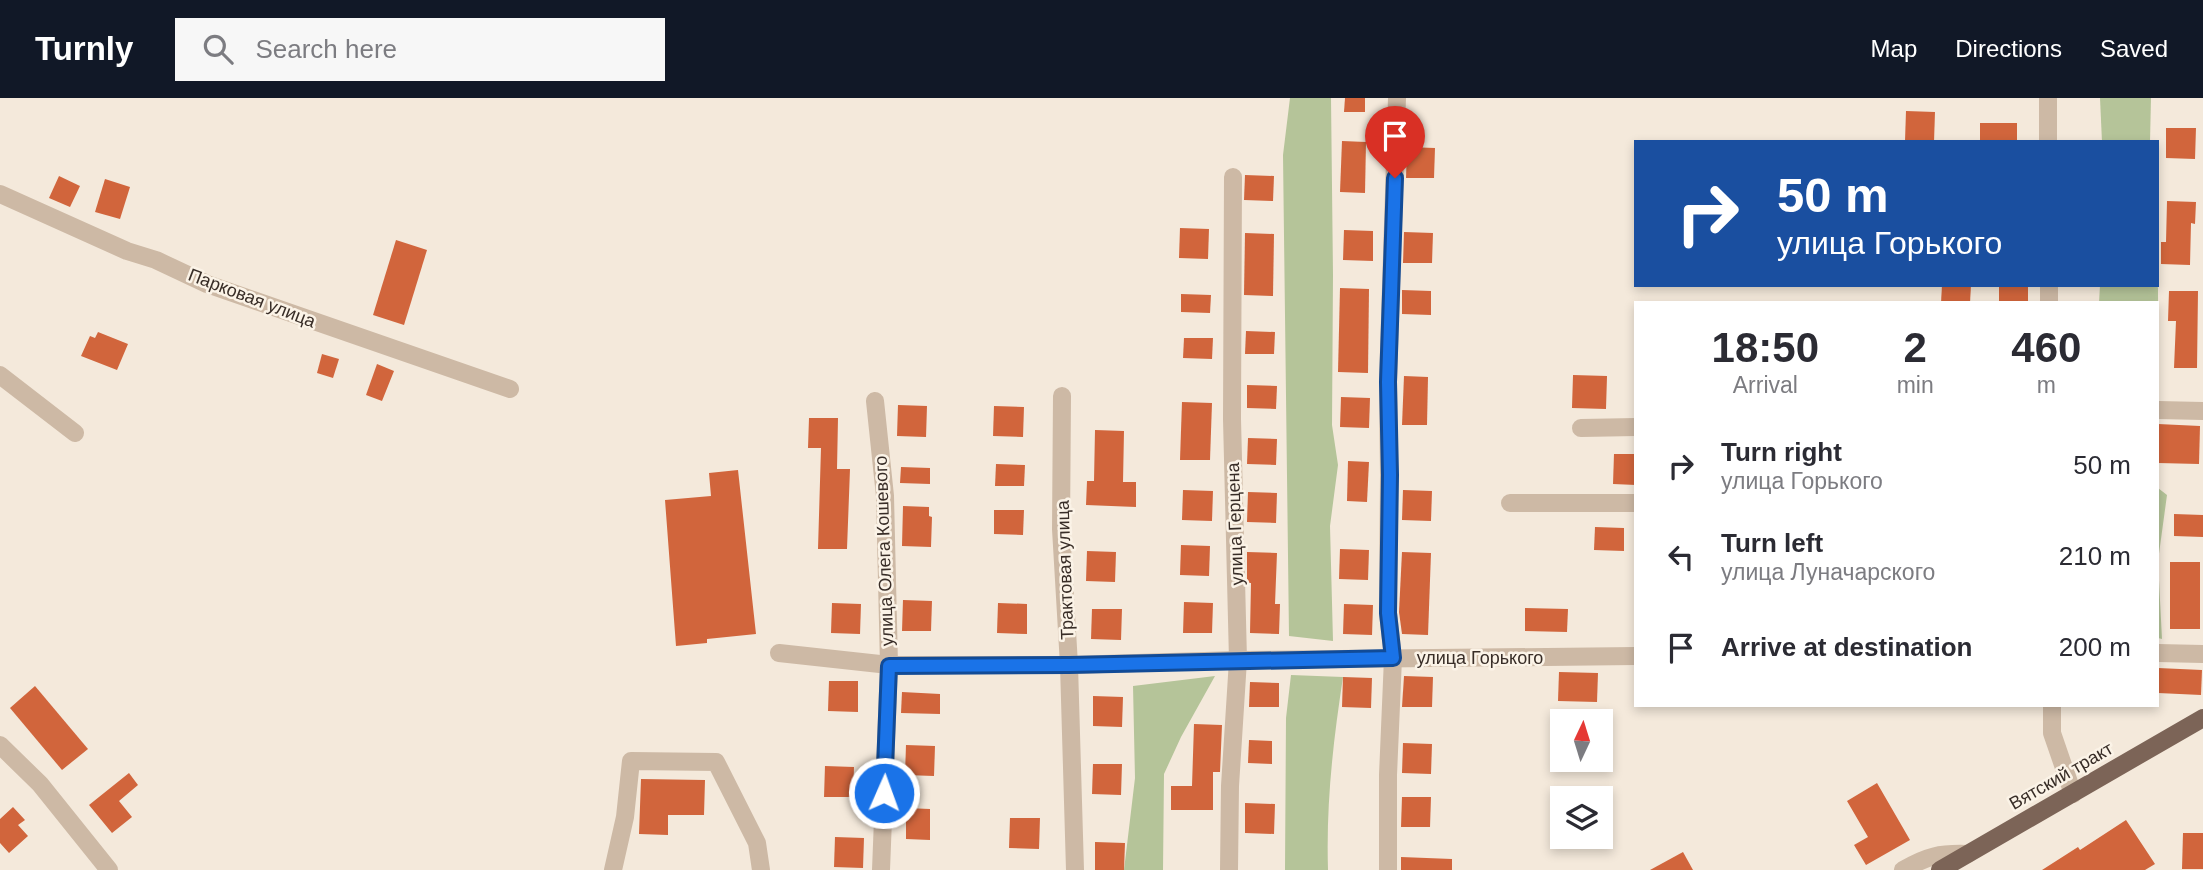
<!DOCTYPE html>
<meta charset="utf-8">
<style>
:root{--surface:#fff;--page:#f7f7f7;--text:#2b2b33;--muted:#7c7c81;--accent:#111827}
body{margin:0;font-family:Helvetica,sans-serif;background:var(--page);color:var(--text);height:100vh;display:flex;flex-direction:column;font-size:26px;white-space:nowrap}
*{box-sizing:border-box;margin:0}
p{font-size:23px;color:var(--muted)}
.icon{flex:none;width:38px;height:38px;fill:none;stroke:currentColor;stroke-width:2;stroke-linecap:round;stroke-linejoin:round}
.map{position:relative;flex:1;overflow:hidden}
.sheet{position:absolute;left:1634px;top:203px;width:525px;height:406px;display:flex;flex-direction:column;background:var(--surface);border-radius:0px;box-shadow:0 4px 10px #0003}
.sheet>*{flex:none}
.top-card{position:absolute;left:1634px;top:42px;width:525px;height:147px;border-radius:0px;box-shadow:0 4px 10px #0003;background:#1a4fa0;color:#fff;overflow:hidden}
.needle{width:46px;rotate:4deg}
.fabs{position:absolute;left:1550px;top:611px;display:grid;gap:14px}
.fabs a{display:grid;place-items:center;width:63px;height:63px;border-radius:0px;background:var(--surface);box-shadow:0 4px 10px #0003;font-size:35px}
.pin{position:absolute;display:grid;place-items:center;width:60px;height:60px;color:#fff;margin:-72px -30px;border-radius:50% 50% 50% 0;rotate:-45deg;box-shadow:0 0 7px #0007}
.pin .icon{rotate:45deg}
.me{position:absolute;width:77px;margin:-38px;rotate:2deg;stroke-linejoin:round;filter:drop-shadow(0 0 5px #0008)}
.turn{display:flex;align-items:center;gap:24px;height:147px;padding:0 28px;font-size:32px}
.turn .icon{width:91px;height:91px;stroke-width:2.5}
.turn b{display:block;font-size:49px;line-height:60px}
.eta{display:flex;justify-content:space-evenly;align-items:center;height:119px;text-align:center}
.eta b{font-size:42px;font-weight:600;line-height:49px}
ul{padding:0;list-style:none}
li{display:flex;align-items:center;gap:21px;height:91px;padding:0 28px}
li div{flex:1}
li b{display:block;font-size:26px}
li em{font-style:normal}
header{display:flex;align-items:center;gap:42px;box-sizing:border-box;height:98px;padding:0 35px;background:var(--accent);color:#fff}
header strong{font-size:33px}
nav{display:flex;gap:38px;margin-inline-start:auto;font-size:24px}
.search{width:490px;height:63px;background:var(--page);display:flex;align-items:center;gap:18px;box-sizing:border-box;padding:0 24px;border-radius:0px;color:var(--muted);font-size:26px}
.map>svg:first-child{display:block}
</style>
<header>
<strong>Turnly</strong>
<div class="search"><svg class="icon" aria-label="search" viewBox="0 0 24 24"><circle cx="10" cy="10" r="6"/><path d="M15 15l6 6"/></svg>Search here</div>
<nav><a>Map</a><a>Directions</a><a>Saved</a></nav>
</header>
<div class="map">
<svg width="2203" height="772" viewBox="0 0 2203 772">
<rect width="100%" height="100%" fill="#f4e9db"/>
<g fill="#b5c499">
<path d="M 1290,0 L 1331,0 L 1333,177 L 1332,327 L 1338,367 L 1330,428 L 1333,543 L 1289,538 L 1283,57 Z"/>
<path d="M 2100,0 L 2151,0 L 2150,44 L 2102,44 Z"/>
<path d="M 2100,187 L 2157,187 L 2158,190 L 2158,276 L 2158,205 L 2099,205 Z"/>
<path d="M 2158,390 L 2167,397 L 2158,463 L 2162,541 L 2158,540 Z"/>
<path d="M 1291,577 L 1343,579 C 1333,645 1326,705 1328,772 L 1285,772 L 1286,620 Z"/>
<path d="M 1215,578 L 1181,639 L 1164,676 L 1163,772 L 1124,772 L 1135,680 L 1133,588 Z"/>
</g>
<g fill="#d1653c">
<path d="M 1345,0 L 1365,0 L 1365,14 L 1344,14 Z"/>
<path d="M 1906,13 L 1935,14 L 1934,44 L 1905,43 Z"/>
<rect x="1980" y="25" width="37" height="19"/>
<path d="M 2166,30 L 2196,30 L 2195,61 L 2166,60 Z"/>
<path d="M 1342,43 L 1366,44 L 1365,95 L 1340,94 Z"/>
<path d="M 1407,49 L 1435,50 L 1434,80 L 1406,80 Z"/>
<path d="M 1245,77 L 1274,78 L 1273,103 L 1244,102 Z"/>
<path d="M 59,78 L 80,88 L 70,109 L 49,100 Z"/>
<path d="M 105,81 L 130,89 L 120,121 L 95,114 Z"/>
<path d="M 2167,103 L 2196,104 L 2195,126 L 2191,125 L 2190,167 L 2161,166 L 2161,144 L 2166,144 Z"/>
<path d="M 1180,130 L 1209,131 L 1208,161 L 1179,160 Z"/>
<path d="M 1344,132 L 1373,133 L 1373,163 L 1343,162 Z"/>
<path d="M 1404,134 L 1433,135 L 1432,165 L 1403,165 Z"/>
<path d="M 1245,135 L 1274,136 L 1273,198 L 1244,197 Z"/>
<path d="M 396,142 L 427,152 L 404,227 L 373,217 Z"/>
<path d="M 1942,187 L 1971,187 L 1970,205 L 1941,205 Z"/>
<rect x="1999" y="187" width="29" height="18"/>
<path d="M 1340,190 L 1369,191 L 1368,275 L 1338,274 Z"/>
<path d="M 1402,192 L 1431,193 L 1431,217 L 1402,216 Z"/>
<path d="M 2169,193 L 2198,193 L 2197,270 L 2174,270 L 2176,223 L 2168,223 Z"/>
<path d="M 1181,196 L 1211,197 L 1210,215 L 1181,214 Z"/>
<path d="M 1246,233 L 1275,234 L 1274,256 L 1245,256 Z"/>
<path d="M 98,234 L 128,246 L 117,272 L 81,258 L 90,238 L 95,240 Z"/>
<path d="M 1184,240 L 1213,240 L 1212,261 L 1183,260 Z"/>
<path d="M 322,256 L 339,261 L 333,280 L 317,275 Z"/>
<path d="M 377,266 L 394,273 L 382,303 L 366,297 Z"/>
<path d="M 1573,277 L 1607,278 L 1606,311 L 1572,310 Z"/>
<path d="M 1404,278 L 1428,279 L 1427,327 L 1402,327 Z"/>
<path d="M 1247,287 L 1277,288 L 1276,311 L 1247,310 Z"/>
<path d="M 1341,299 L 1370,300 L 1369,330 L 1340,329 Z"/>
<path d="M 1182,304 L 1212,305 L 1210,362 L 1180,362 Z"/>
<path d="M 898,307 L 927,308 L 926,339 L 897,338 Z"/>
<path d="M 994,308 L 1024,309 L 1023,339 L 993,338 Z"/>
<path d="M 809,320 L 838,320 L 837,371 L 850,371 L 847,451 L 818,451 L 821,350 L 808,350 Z"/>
<path d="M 2158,326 L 2200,328 L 2199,366 L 2158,365 Z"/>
<path d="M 1095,332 L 1124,333 L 1123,384 L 1136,384 L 1136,409 L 1086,407 L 1087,383 L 1094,383 Z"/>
<path d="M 1248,340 L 1277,341 L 1276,367 L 1247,366 Z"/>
<path d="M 1614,356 L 1636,356 L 1636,387 L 1613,386 Z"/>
<path d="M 1348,363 L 1369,364 L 1367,404 L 1347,403 Z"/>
<path d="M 996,366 L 1025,367 L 1024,388 L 995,388 Z"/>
<path d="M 901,369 L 930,370 L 930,386 L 900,385 Z"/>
<path d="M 738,372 L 756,536 L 707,541 L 707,545 L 676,548 L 665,402 L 711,398 L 709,375 Z"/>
<path d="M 1183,392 L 1213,393 L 1212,423 L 1182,422 Z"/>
<path d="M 1403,392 L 1432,393 L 1431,423 L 1402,422 Z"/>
<path d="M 1248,394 L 1277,395 L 1276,425 L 1247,424 Z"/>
<path d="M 903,408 L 929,409 L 929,418 L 932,419 L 931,449 L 902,448 Z"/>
<path d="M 994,412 L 1024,412 L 1023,437 L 994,436 Z"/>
<path d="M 2174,416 L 2203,417 L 2203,439 L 2174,438 Z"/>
<path d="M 1595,429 L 1624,430 L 1624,453 L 1594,452 Z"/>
<path d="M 1181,447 L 1210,448 L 1209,478 L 1180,477 Z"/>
<path d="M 1340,451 L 1369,452 L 1368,482 L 1339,481 Z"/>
<path d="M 1087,453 L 1116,454 L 1115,484 L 1086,483 Z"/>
<path d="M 1247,454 L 1277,455 L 1275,506 L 1280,506 L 1279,536 L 1250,535 L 1251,485 L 1247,485 Z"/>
<path d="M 1402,454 L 1431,455 L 1428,537 L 1402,536 L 1399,514 Z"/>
<rect x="2170" y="464" width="30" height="67"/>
<path d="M 903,502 L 932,503 L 931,533 L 902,533 Z"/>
<path d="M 1184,504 L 1213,505 L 1212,535 L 1183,535 Z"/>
<path d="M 832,505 L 861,506 L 860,536 L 831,535 Z"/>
<path d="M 998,505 L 1027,506 L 1027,536 L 997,535 Z"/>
<path d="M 1344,506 L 1373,507 L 1372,537 L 1343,536 Z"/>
<path d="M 1525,510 L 1568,511 L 1567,534 L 1525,533 Z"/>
<path d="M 1092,511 L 1122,511 L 1121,542 L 1091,541 Z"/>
<path d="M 2158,570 L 2202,572 L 2201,597 L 2158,595 Z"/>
<path d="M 1559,574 L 1598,575 L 1597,604 L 1558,603 Z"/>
<path d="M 1404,578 L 1433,579 L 1432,609 L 1402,609 Z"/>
<path d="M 1343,579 L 1372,580 L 1371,610 L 1342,609 Z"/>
<path d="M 829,583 L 858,583 L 858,614 L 828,613 Z"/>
<path d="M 1250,584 L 1279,585 L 1279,609 L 1249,609 Z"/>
<path d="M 35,588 L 88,651 L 62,672 L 10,610 Z"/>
<path d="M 902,594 L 940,596 L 940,616 L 901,615 Z"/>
<path d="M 1093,598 L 1123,599 L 1122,629 L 1093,628 Z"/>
<path d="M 1194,626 L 1222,627 L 1220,674 L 1213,674 L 1213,712 L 1171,712 L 1171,688 L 1192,688 Z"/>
<path d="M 1249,642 L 1272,643 L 1272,666 L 1248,665 Z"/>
<path d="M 1403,645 L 1432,646 L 1431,676 L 1402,675 Z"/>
<path d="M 906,647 L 935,648 L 934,678 L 905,677 Z"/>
<path d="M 1093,666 L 1122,666 L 1121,697 L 1092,696 Z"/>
<path d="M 825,668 L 854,669 L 853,699 L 824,699 Z"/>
<path d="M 129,675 L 138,687 L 119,703 L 132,719 L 112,735 L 89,707 Z"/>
<path d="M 641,681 L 705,682 L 704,717 L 668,717 L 668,737 L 639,736 Z"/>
<path d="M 1877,685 L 1910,742 L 1866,767 L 1854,747 L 1868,739 L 1847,703 Z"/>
<path d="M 1402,699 L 1431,699 L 1430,729 L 1401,729 Z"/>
<path d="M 1245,705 L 1275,706 L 1274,736 L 1245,735 Z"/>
<path d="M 13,709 L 25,722 L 18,727 L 28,738 L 9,755 L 0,745 L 0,721 Z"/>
<path d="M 906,710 L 930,711 L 930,742 L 906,741 Z"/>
<path d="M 1010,720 L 1040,720 L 1039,751 L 1009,750 Z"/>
<path d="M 2126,722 L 2155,766 L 2145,772 L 2042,772 L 2078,749 L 2080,752 Z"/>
<path d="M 2183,735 L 2203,735 L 2203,771 L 2182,771 Z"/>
<path d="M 835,739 L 864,740 L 863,770 L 834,769 Z"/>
<path d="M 1095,744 L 1125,745 L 1124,772 L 1095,772 Z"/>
<path d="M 1683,754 L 1693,772 L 1650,772 Z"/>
<path d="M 1401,759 L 1452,761 L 1452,772 L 1401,772 Z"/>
</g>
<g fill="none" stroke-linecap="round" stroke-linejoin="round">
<g stroke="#cdb9a5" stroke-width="18">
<path d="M 2048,0 L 2048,44"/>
<path d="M 0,96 L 127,153 L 156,162 L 207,186 L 510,291"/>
<path d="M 2049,205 L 2049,187"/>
<path d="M 0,277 L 75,335"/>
<path d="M 1062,298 L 1061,431 L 1069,567 L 1075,772"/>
<path d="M 875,303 L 885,398 L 889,567 L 881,772"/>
<path d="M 2158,312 L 2203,313"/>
<path d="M 1581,330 L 1636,329"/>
<path d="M 1510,405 L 1636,405"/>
<path d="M 779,555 L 889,567 L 1069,567 L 1238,562 L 1636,558"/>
<path d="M 2158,555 L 2203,556"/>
<path d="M 2052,607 L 2052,635 L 2073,696"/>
<path d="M 0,647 L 40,686 L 109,772"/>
<path d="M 613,772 L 625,719 L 631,663 L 716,664 L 757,745 L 761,772"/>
<path d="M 1229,772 L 1230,688 L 1238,562 L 1232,321 L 1233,79"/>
<path d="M 1388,772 L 1388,677 L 1393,560 L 1388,515 L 1389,377 L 1388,284 L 1397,0"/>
<path d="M 1903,772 C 1927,758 1940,755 1968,756"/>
</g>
<path stroke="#7c6457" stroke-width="18" d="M 1940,772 L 2203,620"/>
</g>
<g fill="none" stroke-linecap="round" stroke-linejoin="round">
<defs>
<path id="route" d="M 884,695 L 889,568 L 1069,567 L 1393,560 L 1388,515 L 1390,377 L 1388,284 L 1395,80"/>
</defs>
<use href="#route" stroke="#114b97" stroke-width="18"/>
<use href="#route" stroke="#1a73e8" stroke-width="12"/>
</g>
<g text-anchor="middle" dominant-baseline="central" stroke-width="5" stroke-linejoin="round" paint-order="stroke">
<g font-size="18" fill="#382d27" stroke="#fbf3e7">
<text transform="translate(252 200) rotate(21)">Парковая улица</text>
<text transform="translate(1235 426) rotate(-92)">улица Герцена</text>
<text transform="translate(884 453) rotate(-92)">улица Олега Кошевого</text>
<text transform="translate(1065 472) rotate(-92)">Трактовая улица</text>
<text x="1480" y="560">улица Горького</text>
<text transform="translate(2061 678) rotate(-30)">Вятский тракт</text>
</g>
</g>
</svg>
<div class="fabs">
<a><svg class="needle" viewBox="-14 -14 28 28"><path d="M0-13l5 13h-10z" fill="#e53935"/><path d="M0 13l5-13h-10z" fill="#7c7c81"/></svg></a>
<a><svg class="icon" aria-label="layers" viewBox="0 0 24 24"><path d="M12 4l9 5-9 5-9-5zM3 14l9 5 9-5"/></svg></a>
</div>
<div class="pin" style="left:1395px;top:80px;background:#d93025"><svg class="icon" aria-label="arrive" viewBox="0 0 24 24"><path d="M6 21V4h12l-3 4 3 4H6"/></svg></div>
<svg class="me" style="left:884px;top:695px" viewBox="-20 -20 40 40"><circle r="17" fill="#1a73e8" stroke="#fff" stroke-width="3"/><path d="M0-11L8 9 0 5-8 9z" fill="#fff"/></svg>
<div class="top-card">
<div class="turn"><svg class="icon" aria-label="right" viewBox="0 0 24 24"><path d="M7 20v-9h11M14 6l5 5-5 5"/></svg><div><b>50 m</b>улица Горького</div></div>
</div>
<section class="sheet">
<div class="eta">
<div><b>18:50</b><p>Arrival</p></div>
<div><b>2</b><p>min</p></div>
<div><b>460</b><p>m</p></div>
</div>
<ul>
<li><svg class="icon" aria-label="right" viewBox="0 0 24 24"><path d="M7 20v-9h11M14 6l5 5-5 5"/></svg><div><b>Turn right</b><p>улица Горького</p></div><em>50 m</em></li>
<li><svg class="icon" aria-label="left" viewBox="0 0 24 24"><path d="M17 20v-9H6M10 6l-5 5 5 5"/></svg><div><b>Turn left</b><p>улица Луначарского</p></div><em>210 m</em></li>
<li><svg class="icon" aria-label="arrive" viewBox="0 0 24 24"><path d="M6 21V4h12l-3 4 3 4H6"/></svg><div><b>Arrive at destination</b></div><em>200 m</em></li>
</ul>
</section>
</div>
